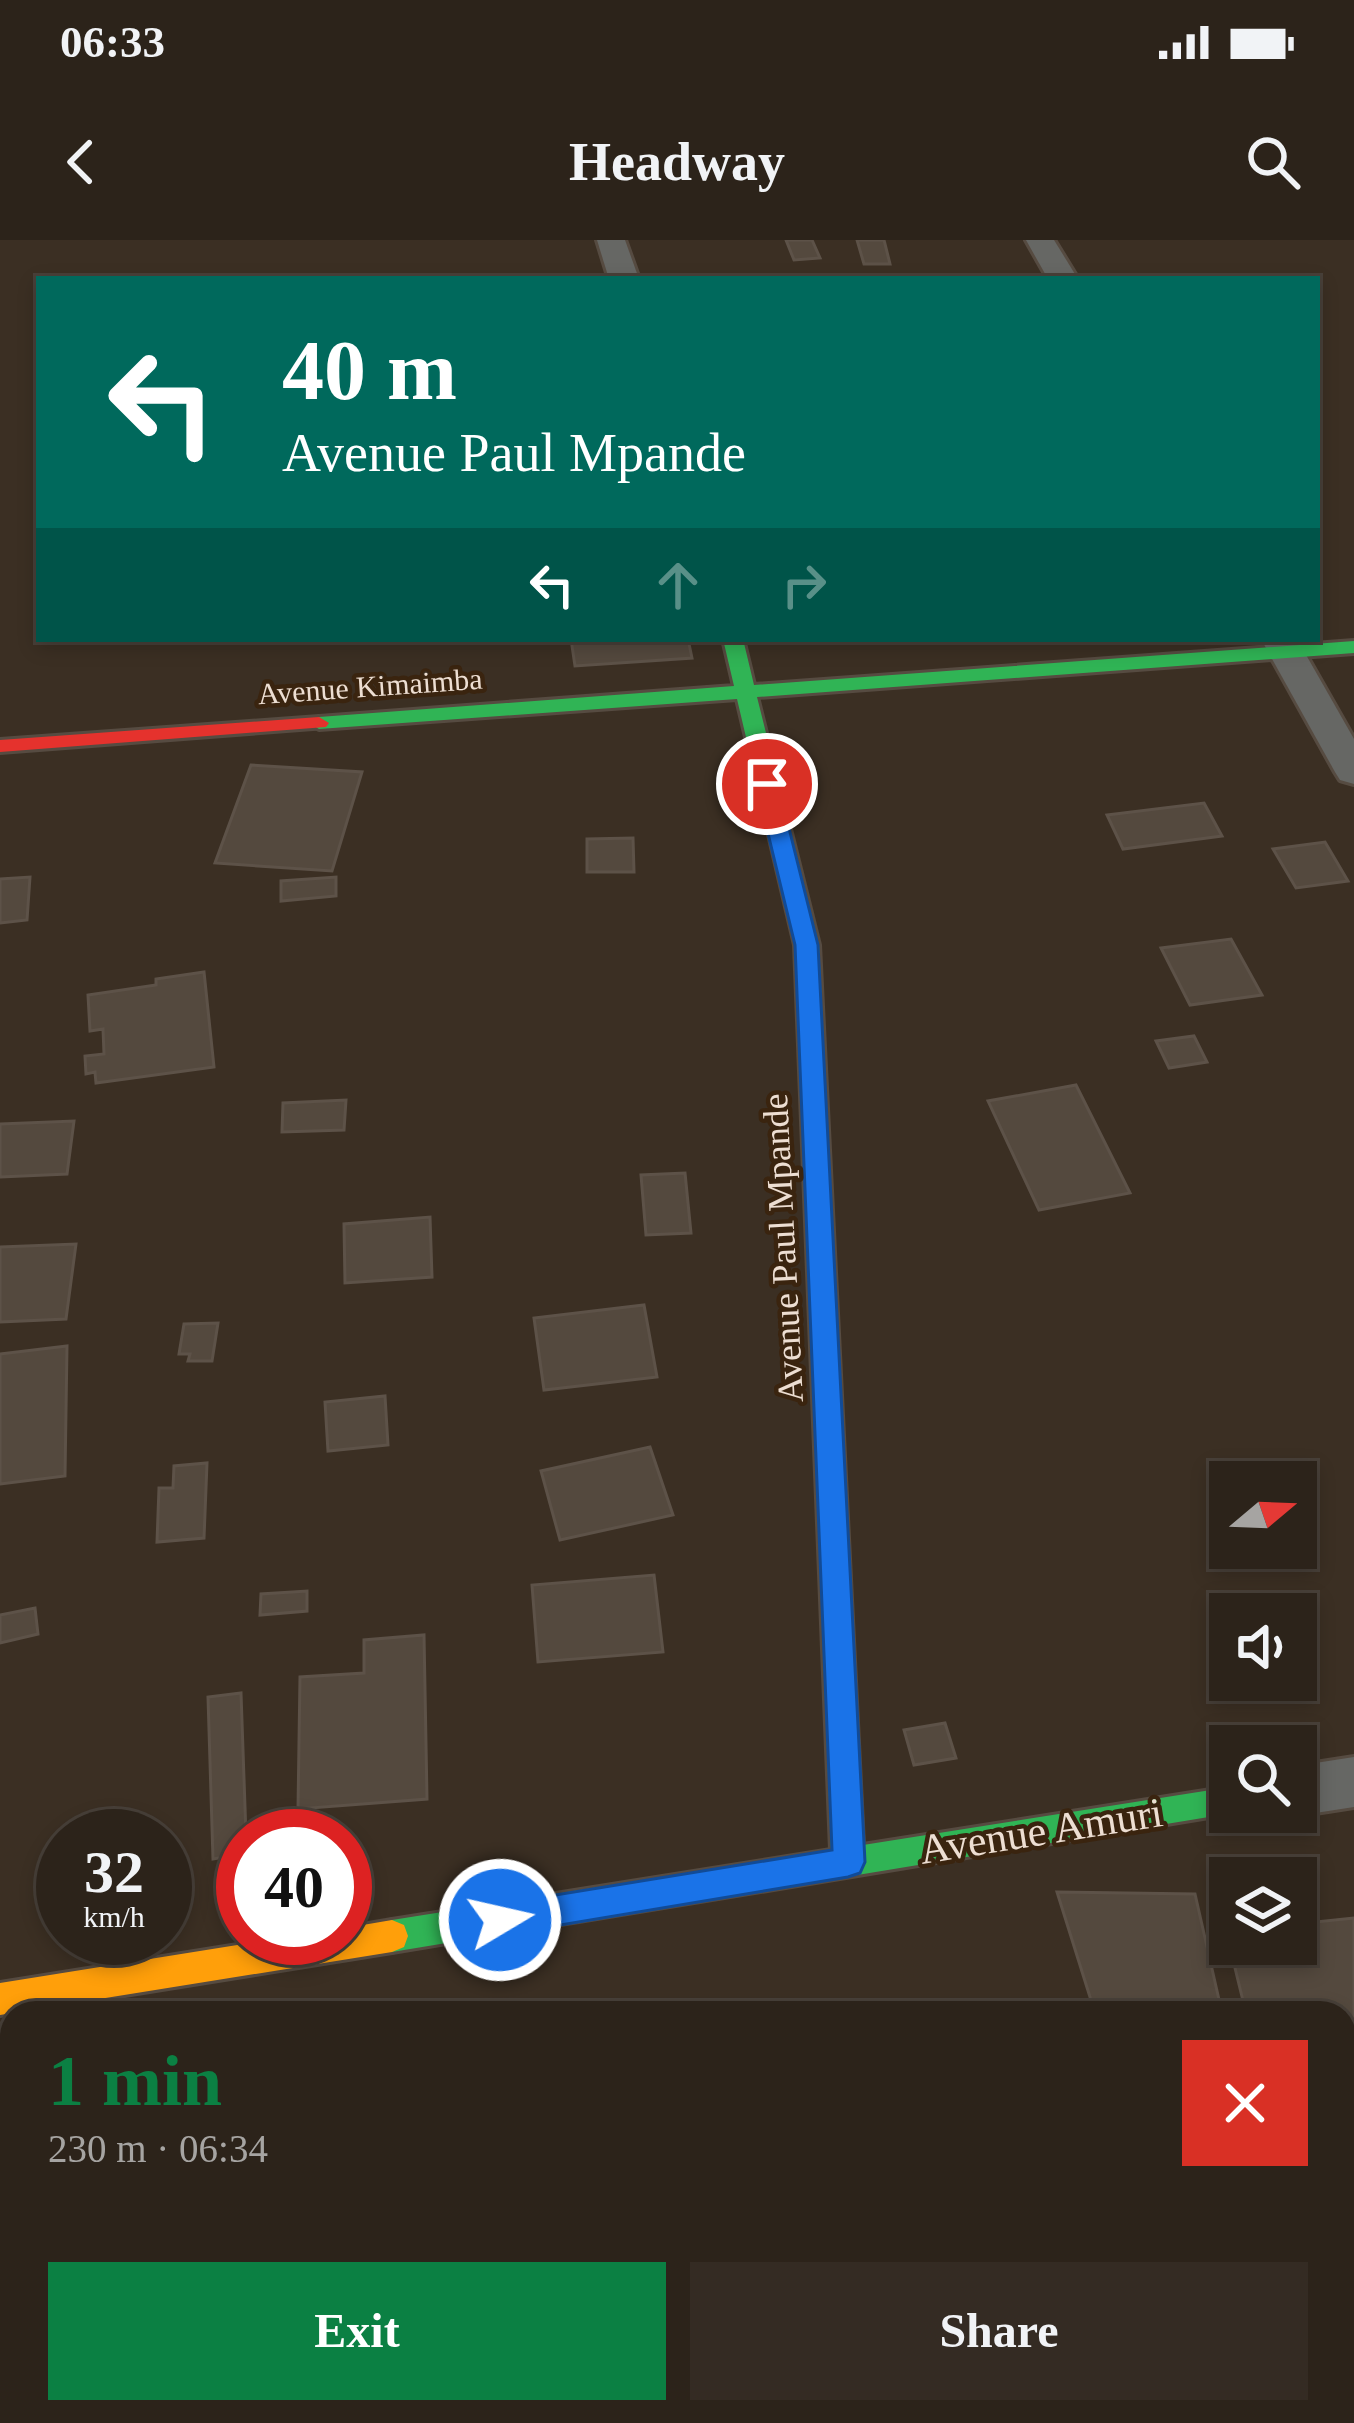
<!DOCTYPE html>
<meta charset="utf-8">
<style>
:root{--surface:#2c231a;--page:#342b23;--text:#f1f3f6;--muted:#a6a4a2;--line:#484039;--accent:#0b8043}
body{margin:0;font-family:"Times New Roman",serif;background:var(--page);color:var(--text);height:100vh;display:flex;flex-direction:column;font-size:45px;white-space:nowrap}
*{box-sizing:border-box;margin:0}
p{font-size:39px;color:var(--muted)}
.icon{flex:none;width:66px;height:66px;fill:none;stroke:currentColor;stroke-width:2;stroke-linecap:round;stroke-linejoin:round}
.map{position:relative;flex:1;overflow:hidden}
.sheet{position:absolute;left:0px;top:1761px;width:1356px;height:423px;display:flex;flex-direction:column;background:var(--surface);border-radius:36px 36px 0 0;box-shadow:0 6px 18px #0003,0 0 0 3px var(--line)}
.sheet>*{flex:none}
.banner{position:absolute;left:36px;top:36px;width:1284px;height:366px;border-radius:0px;box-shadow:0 6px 18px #0003,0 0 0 3px var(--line);background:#00695c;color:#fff;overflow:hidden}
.needle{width:78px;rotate:71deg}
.fabs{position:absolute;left:1209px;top:1221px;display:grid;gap:24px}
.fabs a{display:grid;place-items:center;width:108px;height:108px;border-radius:0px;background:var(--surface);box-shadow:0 6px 18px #0003,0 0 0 3px var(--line);font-size:60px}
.speed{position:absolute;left:36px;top:1569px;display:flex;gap:24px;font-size:60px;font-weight:700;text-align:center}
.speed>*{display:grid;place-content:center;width:156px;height:156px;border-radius:50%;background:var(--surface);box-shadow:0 6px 18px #0003,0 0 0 3px var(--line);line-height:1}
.speed small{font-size:30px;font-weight:400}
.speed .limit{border:18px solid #d22;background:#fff;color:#111}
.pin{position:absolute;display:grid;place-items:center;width:102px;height:102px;color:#fff;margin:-51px;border:6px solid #fff;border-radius:50%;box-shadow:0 3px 12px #0007}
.me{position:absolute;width:132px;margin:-66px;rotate:81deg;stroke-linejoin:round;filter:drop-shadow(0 0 9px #0008)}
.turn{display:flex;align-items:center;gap:42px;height:252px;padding:0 48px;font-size:54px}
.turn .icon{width:156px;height:156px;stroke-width:2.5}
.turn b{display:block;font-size:84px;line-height:102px}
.lanes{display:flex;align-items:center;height:114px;padding:0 48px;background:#0003;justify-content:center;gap:60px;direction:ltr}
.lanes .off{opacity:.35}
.round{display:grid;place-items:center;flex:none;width:126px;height:126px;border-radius:0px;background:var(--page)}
.head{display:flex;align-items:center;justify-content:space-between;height:204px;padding:0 48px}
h1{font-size:72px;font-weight:700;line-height:90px;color:var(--accent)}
.action{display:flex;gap:24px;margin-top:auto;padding:24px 48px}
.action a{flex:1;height:138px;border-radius:0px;background:var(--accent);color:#fff;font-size:48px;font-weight:700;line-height:138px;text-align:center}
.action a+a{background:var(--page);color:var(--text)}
.status{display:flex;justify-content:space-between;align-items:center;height:84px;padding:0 60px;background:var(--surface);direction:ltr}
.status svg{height:33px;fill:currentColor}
header{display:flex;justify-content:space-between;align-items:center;height:156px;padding:0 48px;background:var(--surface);font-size:54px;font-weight:700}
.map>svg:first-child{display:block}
</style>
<div class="status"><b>06:33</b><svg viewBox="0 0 49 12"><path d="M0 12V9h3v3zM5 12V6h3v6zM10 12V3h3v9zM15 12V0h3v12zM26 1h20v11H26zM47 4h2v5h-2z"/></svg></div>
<header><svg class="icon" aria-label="back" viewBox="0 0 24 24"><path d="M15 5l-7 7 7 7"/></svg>Headway<svg class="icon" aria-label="search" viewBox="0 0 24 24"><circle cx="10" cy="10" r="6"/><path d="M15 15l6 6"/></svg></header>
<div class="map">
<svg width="1354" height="2183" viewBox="0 0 1354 2183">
<rect width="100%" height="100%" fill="#3b2f23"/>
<g fill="#54493e" stroke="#5d5248" stroke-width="3">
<path d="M 786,0 L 812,0 L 820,18 L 794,20 Z"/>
<path d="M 857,0 L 884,0 L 890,24 L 864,24 Z"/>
<path d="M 571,399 L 688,399 L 692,418 L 575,426 Z"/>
<path d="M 251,525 L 362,532 L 332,631 L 215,623 Z"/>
<path d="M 1204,563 L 1222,596 L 1123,609 L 1107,575 Z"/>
<path d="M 633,598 L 634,632 L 587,632 L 587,599 Z"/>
<path d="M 1325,602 L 1348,641 L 1296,648 L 1273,609 Z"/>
<path d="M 30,637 L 27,680 L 0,683 L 0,639 Z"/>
<path d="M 336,637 L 336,656 L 281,661 L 281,641 Z"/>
<path d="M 1231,699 L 1262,755 L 1190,765 L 1161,708 Z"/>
<path d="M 204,732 L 214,827 L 96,843 L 95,832 L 86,834 L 85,816 L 104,814 L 103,789 L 90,791 L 88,755 L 156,745 L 156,739 Z"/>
<path d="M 1194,796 L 1207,822 L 1169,828 L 1156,801 Z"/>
<path d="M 1076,845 L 1130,953 L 1039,970 L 988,861 Z"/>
<path d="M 346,860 L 344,890 L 282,892 L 283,863 Z"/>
<path d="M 74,881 L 67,934 L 0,937 L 0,884 Z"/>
<path d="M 685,933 L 691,993 L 646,995 L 641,935 Z"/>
<path d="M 430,977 L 432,1037 L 345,1043 L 344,984 Z"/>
<path d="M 76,1004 L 66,1079 L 0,1082 L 0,1007 Z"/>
<path d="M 644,1065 L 657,1137 L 544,1150 L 534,1078 Z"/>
<path d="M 218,1083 L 212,1121 L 188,1121 L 190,1114 L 179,1114 L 184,1084 Z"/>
<path d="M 67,1106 L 65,1236 L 0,1244 L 0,1114 Z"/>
<path d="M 385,1156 L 388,1205 L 328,1211 L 325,1162 Z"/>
<path d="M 650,1207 L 673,1275 L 560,1300 L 541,1231 Z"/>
<path d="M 207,1223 L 204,1298 L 157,1302 L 159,1248 L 173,1248 L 174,1226 Z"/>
<path d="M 654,1335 L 663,1412 L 538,1422 L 532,1345 Z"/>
<path d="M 307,1351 L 307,1371 L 260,1375 L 261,1354 Z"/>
<path d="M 35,1368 L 38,1394 L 0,1403 L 0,1375 Z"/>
<path d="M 424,1395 L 427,1559 L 298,1569 L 300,1437 L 364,1433 L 364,1400 Z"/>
<path d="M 241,1453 L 246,1596 L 243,1614 L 213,1619 L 208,1457 Z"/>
<path d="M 945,1483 L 956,1518 L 914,1525 L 904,1490 Z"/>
<path d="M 1057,1652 L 1195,1654 L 1222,1773 L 1095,1773 Z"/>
<path d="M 1354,1678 L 1354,1802 L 1344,1803 L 1344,1773 L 1246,1773 L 1226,1691 L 1230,1691 L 1230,1704 L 1296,1704 L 1296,1684 Z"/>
<path d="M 12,1850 L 12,1919 L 0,1921 L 0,1852 Z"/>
<path d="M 1354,1945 L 1354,2183 L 1167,2183 L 1165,2172 L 1344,2172 L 1344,1946 Z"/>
<path d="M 12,2125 L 12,2172 L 193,2172 L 193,2178 L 166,2183 L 0,2183 L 0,2127 Z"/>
<path d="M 867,2172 L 1029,2172 L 1031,2183 L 868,2183 Z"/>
</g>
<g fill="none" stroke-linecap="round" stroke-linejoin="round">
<defs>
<g id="street">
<path d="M 597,0 L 625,0 L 639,39 L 609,39 Z"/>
<path d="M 1026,0 L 1054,0 L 1078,39 L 1048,39 Z"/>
<path d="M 1261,399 L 1297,399 L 1354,499 L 1354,544 L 1340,540 L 1335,532 Z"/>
<path d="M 1354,1517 L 1354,1567 L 1296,1576 L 1284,1572 L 1296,1572 L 1296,1526 Z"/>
</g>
<path id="fast" d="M 723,399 L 743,399 L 754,445 L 1354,401 L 1354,413 L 757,457 L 819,705 L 863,1605 L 1230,1547 L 1230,1572 L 1239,1572 L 392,1712 L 380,1707 L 376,1696 L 380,1685 L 392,1680 L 831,1610 L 795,705 L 737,459 L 319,489 L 309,483 L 319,477 L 734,446 Z"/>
<path id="slow" d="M 392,1680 L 404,1685 L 408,1696 L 404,1707 L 392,1712 L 0,1775 L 0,1743 L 281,1698 L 345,1698 L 345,1688 Z"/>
<path id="jam" d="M 319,477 L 329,483 L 326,487 L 0,512 L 0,500 Z"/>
</defs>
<use href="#street" stroke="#564b41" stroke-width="6"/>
<use href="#fast" stroke="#564b41" stroke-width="6"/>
<use href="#slow" stroke="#564b41" stroke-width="6"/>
<use href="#jam" stroke="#564b41" stroke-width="6"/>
<use href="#street" fill="#666764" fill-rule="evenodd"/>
<use href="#fast" fill="#30b455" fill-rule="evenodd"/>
<use href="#slow" fill="#ff9f0a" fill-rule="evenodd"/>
<use href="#jam" fill="#e5322d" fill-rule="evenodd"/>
</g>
<path fill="#1a73e8" stroke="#114b97" stroke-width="3" d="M 767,538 L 778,544 L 818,705 L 865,1622 L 860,1633 L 848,1637 L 500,1695 L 489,1691 L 484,1680 L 489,1669 L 500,1664 L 832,1610 L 795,705 L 756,544 Z"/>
<g text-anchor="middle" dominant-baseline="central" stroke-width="9" stroke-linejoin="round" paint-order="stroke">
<g font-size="30" fill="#edded2" stroke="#3a240f">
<text transform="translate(370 446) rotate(-4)">Avenue Kimaimba</text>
</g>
<g font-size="36" fill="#edded2" stroke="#3a240f">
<text transform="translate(783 1008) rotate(-93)">Avenue Paul Mpande</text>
</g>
<g font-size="42" fill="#edded2" stroke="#3a240f">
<text transform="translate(1041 1591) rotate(-9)">Avenue Amuri</text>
</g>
</g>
</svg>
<div class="fabs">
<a><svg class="needle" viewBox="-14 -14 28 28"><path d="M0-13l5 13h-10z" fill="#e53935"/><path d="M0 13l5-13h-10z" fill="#a6a4a2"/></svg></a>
<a><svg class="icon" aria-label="sound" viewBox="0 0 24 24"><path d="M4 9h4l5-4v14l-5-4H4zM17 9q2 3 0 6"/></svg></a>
<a><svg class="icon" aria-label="search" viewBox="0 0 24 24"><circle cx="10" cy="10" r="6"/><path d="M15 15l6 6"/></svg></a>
<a><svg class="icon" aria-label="layers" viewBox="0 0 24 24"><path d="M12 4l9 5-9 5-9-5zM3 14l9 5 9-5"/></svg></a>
</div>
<div class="speed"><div>32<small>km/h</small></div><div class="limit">40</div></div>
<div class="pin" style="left:767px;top:544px;background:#d93025"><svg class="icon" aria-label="arrive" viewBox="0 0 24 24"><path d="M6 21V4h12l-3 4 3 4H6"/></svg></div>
<svg class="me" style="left:500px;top:1680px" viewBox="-20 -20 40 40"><circle r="17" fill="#1a73e8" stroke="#fff" stroke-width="3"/><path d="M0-11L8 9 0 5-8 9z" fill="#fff"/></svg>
<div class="banner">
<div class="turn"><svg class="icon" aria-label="left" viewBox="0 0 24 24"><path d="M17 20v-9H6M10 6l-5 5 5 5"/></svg><div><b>40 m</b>Avenue Paul Mpande</div></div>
<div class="lanes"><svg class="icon" aria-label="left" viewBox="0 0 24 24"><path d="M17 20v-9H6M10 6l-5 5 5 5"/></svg><svg class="icon off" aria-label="ahead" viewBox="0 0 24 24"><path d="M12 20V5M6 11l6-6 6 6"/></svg><svg class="icon off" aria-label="right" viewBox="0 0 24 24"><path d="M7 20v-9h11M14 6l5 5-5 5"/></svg></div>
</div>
<section class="sheet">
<div class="head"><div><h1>1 min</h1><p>230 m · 06:34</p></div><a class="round" style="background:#d93025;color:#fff"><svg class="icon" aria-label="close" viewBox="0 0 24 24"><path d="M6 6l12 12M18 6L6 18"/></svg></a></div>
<div class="action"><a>Exit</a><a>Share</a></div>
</section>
</div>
